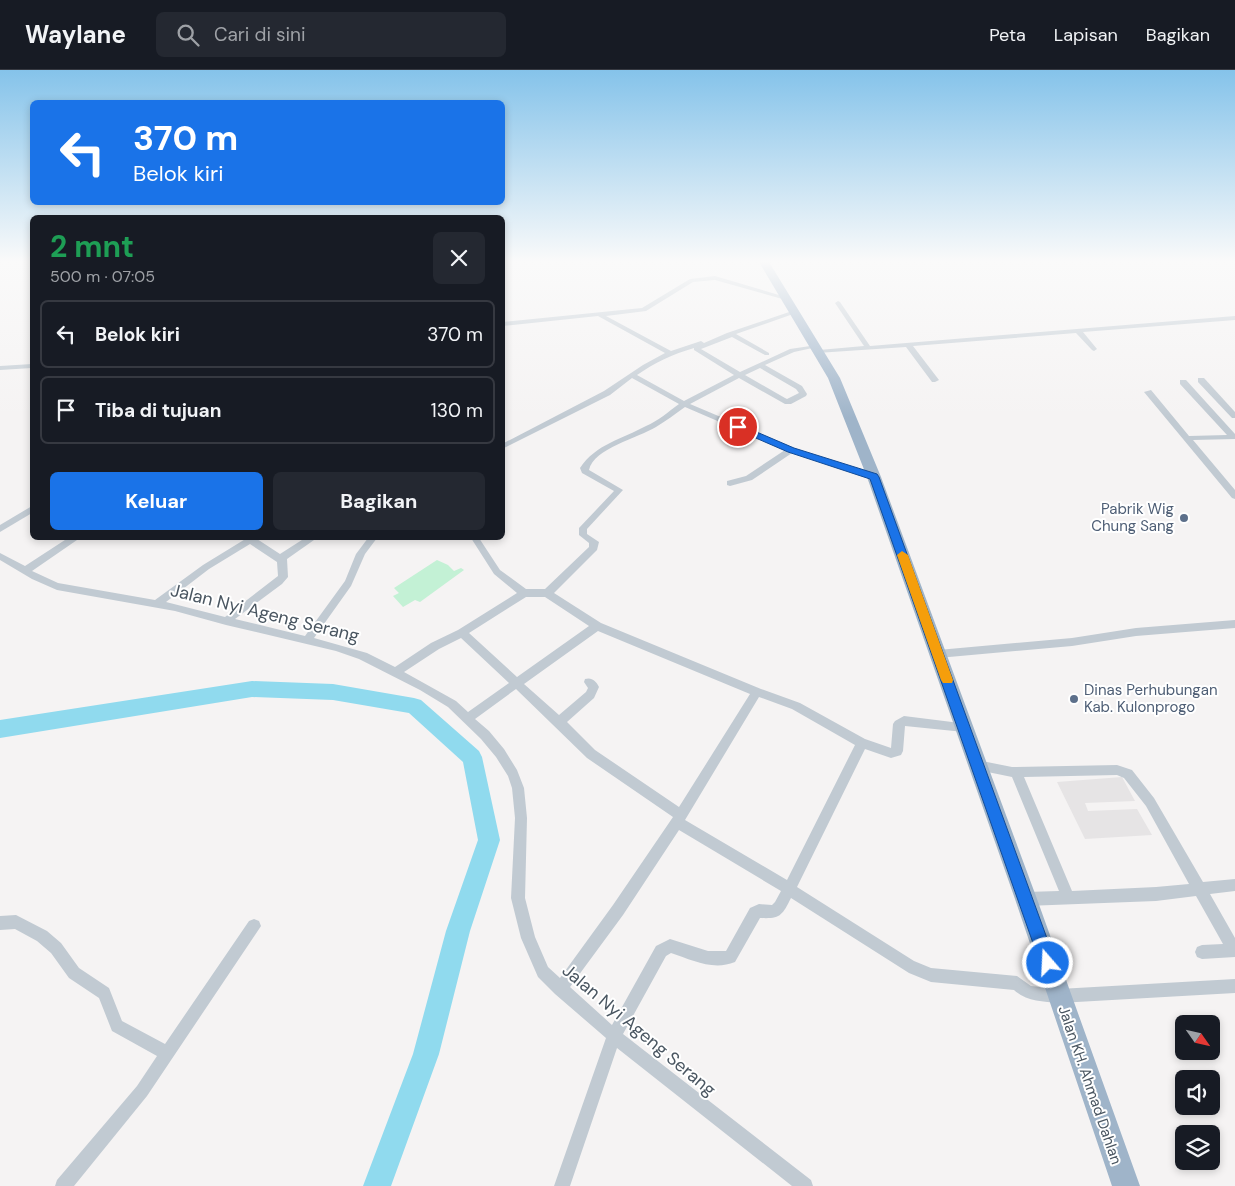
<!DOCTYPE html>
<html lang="id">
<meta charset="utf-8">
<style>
:root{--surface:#171b24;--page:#242831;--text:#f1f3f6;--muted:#9ea1a6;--line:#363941;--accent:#1a73e8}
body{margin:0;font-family:"DM Sans",sans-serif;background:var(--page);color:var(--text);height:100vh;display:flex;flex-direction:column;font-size:19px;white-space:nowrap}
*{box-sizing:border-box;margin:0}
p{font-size:16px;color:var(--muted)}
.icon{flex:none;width:28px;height:28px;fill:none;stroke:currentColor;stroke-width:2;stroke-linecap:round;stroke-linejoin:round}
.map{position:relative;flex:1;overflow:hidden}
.panel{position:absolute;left:30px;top:145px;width:475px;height:325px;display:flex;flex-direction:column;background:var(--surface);border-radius:8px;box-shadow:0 2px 8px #0003}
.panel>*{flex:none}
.hud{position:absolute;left:30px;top:30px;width:475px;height:105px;border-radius:8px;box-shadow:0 2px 8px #0003;background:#1a73e8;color:#fff;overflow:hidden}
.needle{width:32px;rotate:124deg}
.tools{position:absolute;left:1175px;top:945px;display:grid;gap:10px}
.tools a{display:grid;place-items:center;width:45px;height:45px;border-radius:8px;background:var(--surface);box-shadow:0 2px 8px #0003;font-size:25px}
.pin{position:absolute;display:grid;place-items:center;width:42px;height:42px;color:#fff;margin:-21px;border:2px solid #fff;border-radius:50%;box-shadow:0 1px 5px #0007}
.me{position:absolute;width:55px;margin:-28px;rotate:341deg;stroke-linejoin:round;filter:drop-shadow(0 0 4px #0008)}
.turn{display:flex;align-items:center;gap:18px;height:105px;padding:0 20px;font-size:22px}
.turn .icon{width:65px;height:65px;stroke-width:2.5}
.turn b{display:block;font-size:35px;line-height:42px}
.round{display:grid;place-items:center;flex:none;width:52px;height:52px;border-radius:8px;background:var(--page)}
.head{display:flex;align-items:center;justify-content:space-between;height:85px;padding:0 20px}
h1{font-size:30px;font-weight:700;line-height:38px;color:#1e9e55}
.cta{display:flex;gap:10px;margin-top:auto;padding:10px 20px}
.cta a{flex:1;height:58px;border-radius:8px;background:var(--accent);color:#fff;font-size:20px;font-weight:700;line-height:58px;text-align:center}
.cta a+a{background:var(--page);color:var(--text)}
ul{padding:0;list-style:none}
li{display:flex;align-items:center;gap:15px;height:68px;margin:0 10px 8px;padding:0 10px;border:2px solid var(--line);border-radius:8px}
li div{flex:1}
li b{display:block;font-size:19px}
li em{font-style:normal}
header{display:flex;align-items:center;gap:30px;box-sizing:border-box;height:70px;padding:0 25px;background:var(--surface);border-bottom:1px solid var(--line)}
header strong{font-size:24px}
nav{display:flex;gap:28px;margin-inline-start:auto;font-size:18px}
.search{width:350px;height:45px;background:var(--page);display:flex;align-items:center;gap:12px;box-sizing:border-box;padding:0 18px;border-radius:8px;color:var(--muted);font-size:19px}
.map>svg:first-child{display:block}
</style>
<header>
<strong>Waylane</strong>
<div class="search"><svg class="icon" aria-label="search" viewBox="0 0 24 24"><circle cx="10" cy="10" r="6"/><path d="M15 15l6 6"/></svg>Cari di sini</div>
<nav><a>Peta</a><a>Lapisan</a><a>Bagikan</a></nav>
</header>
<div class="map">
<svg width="1235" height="1116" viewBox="0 0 1235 1116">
<rect width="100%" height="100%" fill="#f5f3f3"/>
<path fill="#e6e4e5" d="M 1122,707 L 1135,731 L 1085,733 L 1088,741 L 1137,739 L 1152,765 L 1085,769 L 1057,712 Z"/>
<path fill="#c3f1d5" d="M 437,490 L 448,495 L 454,501 L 461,498 L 464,500 L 420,532 L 415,530 L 403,537 L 393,526 L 399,523 L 394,518 Z"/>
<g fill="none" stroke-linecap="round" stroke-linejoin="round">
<path fill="#90daee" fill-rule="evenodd" d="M 252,611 L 333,614 L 414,628 L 421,630 L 479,681 L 482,687 L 500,770 L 470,861 L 439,984 L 391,1116 L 363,1116 L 413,984 L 446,861 L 478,770 L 463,692 L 409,643 L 333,630 L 252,627 L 0,668 L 0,650 Z"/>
<g fill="#c1cad2" fill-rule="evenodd">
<path d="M 715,206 L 789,228 L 786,230 L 715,210 L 693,212 L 646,241 L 606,246 L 671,281 L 701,271 L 704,273 L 727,263 L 792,241 L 796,241 L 796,243 L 736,264 L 769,283 L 769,285 L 765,285 L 732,267 L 701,279 L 740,302 L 790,279 L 817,275 L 817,277 L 794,282 L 765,295 L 802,316 L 807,324 L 806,326 L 791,334 L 785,334 L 739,308 L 690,334 L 794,378 L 877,405 L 878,407 L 874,410 L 871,409 L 792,383 L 752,410 L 730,416 L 727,415 L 727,411 L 746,406 L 785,380 L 685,337 C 675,344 666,351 656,357 C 638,368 594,378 589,400 L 623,420 L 587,459 L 587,464 L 599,472 L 597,480 L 554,523 L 601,553 L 761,619 L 800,633 L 865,669 L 891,678 L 893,654 L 895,651 L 904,646 L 968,654 L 970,657 L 968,660 L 964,662 L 905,656 L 903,681 L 901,685 L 891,688 L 865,679 L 797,817 L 914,891 L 931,898 L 1017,906 L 1031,916 L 1059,919 L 1235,909 L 1235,923 L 1059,933 C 1042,931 1027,932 1014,920 L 931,912 L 909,903 L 791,828 C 782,846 780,849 760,848 L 735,892 C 713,901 692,890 671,883 L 666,886 L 623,964 L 811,1110 L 813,1116 L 792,1116 L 617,978 L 570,1116 L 554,1116 L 606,968 L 555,924 L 538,907 L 521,868 L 511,828 L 515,748 L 512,718 L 508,706 L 496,687 L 481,669 L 448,637 L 420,620 L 359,589 L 336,581 L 226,555 L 175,541 L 57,520 L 32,509 L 0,490 L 0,483 L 25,496 L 68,468 L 78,468 L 77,470 L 32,501 L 58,513 L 155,530 L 203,495 L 247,468 L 257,468 L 257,469 L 280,484 L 305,468 L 315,468 L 314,470 L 287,489 L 288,507 L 282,514 L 235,549 L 305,566 L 345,511 L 356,484 L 368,468 L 377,468 L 365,484 L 351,516 L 314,568 L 367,583 L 395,597 L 431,573 L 458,560 L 517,523 L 494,504 L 471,468 L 479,468 L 500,500 L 526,519 L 545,519 L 589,477 L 589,473 L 579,465 L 579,458 L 614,421 L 582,403 L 580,398 C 596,374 622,369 646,356 C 658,351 668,342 679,334 L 632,308 L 610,325 L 502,379 L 502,374 L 604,321 L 643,295 L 665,283 L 598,246 L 502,256 L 502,252 L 642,238 L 690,209 ZM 694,278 L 694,280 L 734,305 L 684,331 L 637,305 C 654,293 673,284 694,278 ZM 760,298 L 796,319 L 799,323 L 787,329 L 785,328 L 745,305 ZM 250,474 L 277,492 L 278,506 L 225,547 L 166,532 L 209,499 ZM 526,527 L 545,527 L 589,556 L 517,607 L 469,563 ZM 598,561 L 750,624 L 679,737 L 595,680 L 567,652 L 594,628 L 599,617 C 596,611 592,607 585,609 L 584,612 L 588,618 L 586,622 L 559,645 L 524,614 ZM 461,568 L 509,613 L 468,642 L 456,631 L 404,602 L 439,579 ZM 516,619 L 587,688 L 673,747 L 613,835 L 560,908 L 548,897 L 535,867 L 525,828 L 527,748 L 524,718 L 517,700 L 504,679 L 489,661 L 475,649 ZM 759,627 L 792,639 L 855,675 L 787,810 L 685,750 ZM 679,760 L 781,821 L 775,832 L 772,835 L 759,834 L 750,838 L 726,881 L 708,881 L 670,869 L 656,876 L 612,955 L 570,917 L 623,845 Z"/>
<path d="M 838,231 L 840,232 L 870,276 L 1235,246 L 1235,250 L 1083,262 L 1097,279 L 1094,281 L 1092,280 L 1076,263 L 913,276 L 939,310 L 935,312 L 932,312 L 906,277 L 817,283 L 817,281 L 819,280 L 864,276 L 835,233 Z"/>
<path d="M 32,294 L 32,298 L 0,300 L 0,296 Z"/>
<path d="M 1198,308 L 1204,308 L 1235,342 L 1235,348 L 1232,348 L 1198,312 Z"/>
<path d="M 1180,310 L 1186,310 L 1235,364 L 1235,369 L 1193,370 L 1235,420 L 1235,429 L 1232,428 L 1144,322 L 1151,320 L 1189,366 L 1227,365 L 1180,314 Z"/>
<path d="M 32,436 L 32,443 L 0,462 L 0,455 Z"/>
<path d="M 1235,550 L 1235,558 L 1136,566 L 1072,576 L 938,588 L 934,587 L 933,584 L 934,581 L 938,580 L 1072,568 L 1136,558 Z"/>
<path d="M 977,690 L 1012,697 L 1117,695 L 1132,700 L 1154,728 L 1203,812 L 1235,809 L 1235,821 L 1210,824 L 1235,868 L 1235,887 L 1202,889 L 1197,887 L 1195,882 L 1197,877 L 1202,875 L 1223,874 L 1196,826 L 1156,831 L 1026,836 L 1021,834 L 1019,829 L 1021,824 L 1026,822 L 1059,821 L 1012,707 L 973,699 L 971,695 L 973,691 ZM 1117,705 L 1124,708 L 1146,736 L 1189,814 L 1156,817 L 1072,821 L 1024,707 Z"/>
<path d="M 16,845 L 47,861 L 61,873 L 79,898 L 109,918 L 122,951 L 165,974 L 249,851 L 254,849 L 259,851 L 261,856 L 147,1026 L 74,1116 L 55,1116 L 57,1110 L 137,1016 L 157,986 L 112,961 L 99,928 L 69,908 L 51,883 L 37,871 L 15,859 L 0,860 L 0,846 Z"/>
</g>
<path fill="#9fb4c9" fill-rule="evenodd" d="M 759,192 L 769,192 L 840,308 L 881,407 L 1037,829 L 1140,1116 L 1112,1116 L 1015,829 L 867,407 L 828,308 Z"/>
</g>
<linearGradient id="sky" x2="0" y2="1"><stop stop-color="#85c3ea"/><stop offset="0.55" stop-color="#fafafa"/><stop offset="1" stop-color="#fafafa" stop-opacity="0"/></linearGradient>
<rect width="1235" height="348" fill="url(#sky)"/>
<path fill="#1a73e8" stroke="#114b97" d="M 738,354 L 794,378 L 877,404 L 879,407 L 1056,893 L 1054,899 L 1048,901 L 1042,899 L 1040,893 L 870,409 L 788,382 L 735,359 L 735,355 Z"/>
<path fill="#f59e0b" d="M 902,481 L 908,485 L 953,610 L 952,613 L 943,613 L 941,610 L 897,485 Z"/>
<g fill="#5c6f8a" stroke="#fff" stroke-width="2">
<circle cx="1184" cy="448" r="5"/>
<circle cx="1074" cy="629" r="5"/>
</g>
<g text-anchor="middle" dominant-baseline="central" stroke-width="4" stroke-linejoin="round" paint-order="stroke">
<g font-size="15" fill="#4e5e75" stroke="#fff" text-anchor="end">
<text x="1174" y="439">Pabrik Wig<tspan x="1174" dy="17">Chung Sang</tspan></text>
<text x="1084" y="620" text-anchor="start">Dinas Perhubungan<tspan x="1084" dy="17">Kab. Kulonprogo</tspan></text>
</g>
<g font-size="15" fill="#4a5661" stroke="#fff">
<text transform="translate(1090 1015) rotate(71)">Jalan KH. Ahmad Dahlan</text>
</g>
<g font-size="18" fill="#4a5661" stroke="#fff">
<text transform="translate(265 543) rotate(14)">Jalan Nyi Ageng Serang</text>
<text transform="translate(639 960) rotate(40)">Jalan Nyi Ageng Serang</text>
</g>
</g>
</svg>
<div class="tools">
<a><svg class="needle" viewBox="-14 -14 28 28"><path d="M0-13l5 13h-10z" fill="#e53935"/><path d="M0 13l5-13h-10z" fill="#9ea1a6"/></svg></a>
<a><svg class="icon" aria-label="sound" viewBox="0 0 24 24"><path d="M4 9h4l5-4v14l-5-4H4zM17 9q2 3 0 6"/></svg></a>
<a><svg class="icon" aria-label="layers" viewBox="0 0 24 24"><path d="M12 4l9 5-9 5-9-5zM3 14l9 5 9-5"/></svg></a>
</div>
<div class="pin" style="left:738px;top:357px;background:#d93025"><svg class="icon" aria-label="arrive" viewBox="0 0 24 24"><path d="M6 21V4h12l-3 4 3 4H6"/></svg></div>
<svg class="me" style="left:1048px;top:893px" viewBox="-20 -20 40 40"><circle r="17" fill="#1a73e8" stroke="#fff" stroke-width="3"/><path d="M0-11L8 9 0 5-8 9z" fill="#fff"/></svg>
<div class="hud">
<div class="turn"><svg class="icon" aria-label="left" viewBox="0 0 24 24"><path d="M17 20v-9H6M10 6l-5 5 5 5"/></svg><div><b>370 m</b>Belok kiri</div></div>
</div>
<section class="panel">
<div class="head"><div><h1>2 mnt</h1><p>500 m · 07:05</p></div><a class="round"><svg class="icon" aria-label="close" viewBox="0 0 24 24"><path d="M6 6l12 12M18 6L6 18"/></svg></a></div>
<ul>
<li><svg class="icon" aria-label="left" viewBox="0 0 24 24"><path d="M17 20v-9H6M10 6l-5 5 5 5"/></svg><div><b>Belok kiri</b></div><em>370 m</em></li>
<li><svg class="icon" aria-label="arrive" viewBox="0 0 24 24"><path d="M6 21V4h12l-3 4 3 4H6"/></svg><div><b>Tiba di tujuan</b></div><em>130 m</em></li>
</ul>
<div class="cta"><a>Keluar</a><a>Bagikan</a></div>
</section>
</div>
